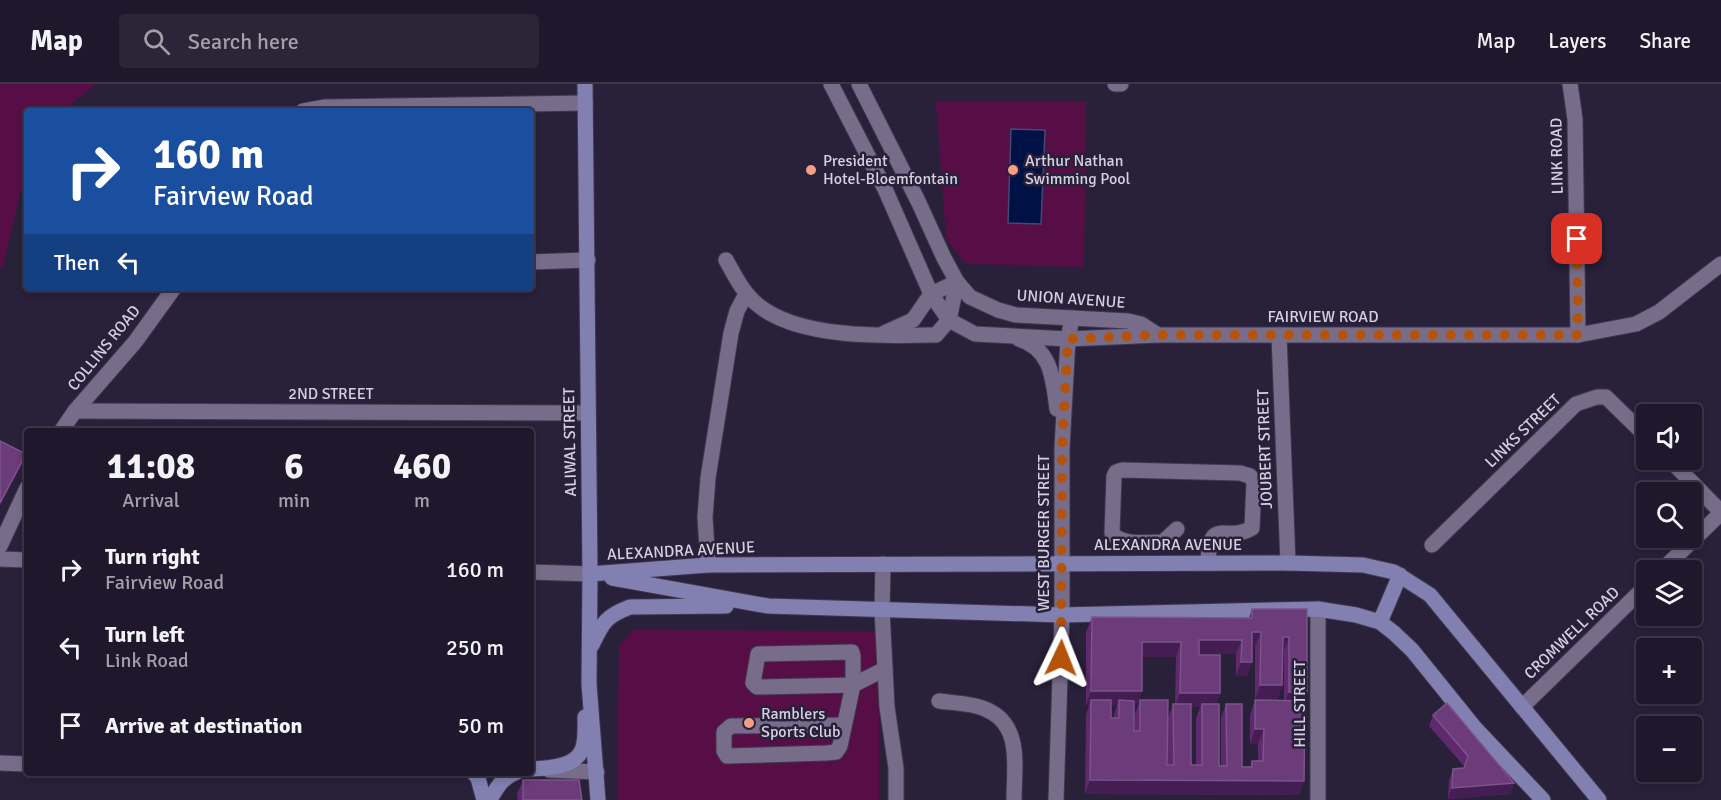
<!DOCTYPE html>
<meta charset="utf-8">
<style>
:root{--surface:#1f182c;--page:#2c2538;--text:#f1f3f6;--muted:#a1a0a9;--line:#3c3748}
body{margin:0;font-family:Signika,sans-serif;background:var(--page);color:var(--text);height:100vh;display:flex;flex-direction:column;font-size:22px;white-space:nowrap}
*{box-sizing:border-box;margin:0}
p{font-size:20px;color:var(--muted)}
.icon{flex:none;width:33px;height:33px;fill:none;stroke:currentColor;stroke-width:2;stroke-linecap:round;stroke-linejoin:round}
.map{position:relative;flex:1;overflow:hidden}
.drawer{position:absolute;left:24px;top:344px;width:510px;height:348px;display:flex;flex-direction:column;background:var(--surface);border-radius:6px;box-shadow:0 3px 9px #0003,0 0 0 2px var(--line)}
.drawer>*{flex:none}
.hud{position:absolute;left:24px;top:24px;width:510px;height:183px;border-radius:6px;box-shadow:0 3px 9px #0003,0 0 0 2px var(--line);background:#1a4fa0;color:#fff;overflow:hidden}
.buttons{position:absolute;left:1636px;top:320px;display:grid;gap:12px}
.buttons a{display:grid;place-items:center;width:66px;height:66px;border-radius:6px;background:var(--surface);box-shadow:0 3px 9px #0003,0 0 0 2px var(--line);font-size:30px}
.pin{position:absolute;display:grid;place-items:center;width:51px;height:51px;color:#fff;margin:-26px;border-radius:12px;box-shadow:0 3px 9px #0006}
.me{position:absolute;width:66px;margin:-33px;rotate:2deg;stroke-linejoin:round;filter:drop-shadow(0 0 4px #0008)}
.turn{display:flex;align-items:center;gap:21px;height:126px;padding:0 30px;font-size:27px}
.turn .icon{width:78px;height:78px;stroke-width:2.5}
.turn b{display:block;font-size:42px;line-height:51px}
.then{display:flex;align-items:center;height:57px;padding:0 30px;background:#0003;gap:12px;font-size:22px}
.eta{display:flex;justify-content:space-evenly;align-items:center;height:102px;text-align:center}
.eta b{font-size:36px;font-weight:700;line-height:42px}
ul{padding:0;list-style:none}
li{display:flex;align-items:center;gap:18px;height:78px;padding:0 30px}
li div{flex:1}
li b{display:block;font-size:22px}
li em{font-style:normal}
header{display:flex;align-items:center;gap:36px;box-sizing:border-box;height:84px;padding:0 30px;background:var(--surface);border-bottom:2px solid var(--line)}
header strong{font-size:28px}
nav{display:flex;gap:33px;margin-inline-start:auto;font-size:21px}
.search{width:420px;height:54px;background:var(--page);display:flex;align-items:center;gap:15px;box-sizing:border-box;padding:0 21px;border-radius:6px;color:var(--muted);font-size:22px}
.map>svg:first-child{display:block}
</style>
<header>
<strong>Map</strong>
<div class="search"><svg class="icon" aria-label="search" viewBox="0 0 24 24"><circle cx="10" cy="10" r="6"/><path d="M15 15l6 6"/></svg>Search here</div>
<nav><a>Map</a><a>Layers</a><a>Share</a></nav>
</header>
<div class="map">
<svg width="1721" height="716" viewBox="0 0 1721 716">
<rect width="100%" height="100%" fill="#29203a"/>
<g fill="#570e47">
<path d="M 0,0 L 96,0 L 63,27 L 27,27 L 27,80 L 3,182 L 0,185 Z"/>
<path d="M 936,18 L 1086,18 L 1084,183 L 966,180 L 946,155 Z"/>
<path d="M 633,546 L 879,547 L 879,716 L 617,716 L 619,561 Z"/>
</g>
<path fill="#001145" stroke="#404a74" stroke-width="1.5" d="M 1011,45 L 1045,46 L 1041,140 L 1008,139 Z"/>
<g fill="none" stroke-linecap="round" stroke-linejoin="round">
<defs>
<g id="minor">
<path d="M 831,0 L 885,105 L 931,210 L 949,236 L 975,250 L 1068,255 L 1158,251 L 1578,251 L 1636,240 L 1659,228 L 1721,180"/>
<path d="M 859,0 L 918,117 L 944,174 L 957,198 L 970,213 L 998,226 L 1016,231 L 1128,237 L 1141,240 L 1158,251"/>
<path d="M 1115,0 L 1121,0"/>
<path d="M 1570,0 L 1575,35 L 1578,251"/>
<path d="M 303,27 L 325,23 L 585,19"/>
<path d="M 726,176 C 735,192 743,209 758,221 C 799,255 886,252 936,251 L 949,236 L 957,198"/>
<path d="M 531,178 L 588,176"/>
<path d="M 884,249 L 913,236 L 931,210 L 957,198"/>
<path d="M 1279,251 L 1288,479"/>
<path d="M 1019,255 C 1052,265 1053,296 1057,325"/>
<path d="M 75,327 L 588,329"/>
<path d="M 62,346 L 75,327 L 135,258 L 174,204"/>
<path d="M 1669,375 L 1721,428"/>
<path d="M 1177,445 L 1163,458 C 1148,458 1121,462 1112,449 L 1114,392 L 1116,388 L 1122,386 L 1240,389 L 1250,392 L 1254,398 L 1252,444 C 1225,460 1210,430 1208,479"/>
<path d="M 1432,461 L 1576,320 L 1597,313 L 1606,313 L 1647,353"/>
<path d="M 0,462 L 27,404"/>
<path d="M 0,475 L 27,476"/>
<path d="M 883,480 L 882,526 L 887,623 L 896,684 L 896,716"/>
<path d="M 708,481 L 705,433 L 708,394 L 731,249 L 737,227 L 746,210"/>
<path d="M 1662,486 L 1721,429"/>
<path d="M 531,488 L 590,490"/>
<path d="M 939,617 C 953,619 972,619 985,625 C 1023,640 1014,683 1014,716"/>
<path d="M 1522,623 L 1647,501"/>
<path d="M 844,641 L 731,642 L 724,648 L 724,667 L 727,672 L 826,669 L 836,668 L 840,662 L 853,601 L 853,572 L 852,568 L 758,570 L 753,599 L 757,603 L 853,601 L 885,585"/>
<path d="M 0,679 L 27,680"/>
<path d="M 549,686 L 597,688"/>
<path d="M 1056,716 L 1062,531 L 1062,364 L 1068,255 L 1072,234"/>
<path d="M 1318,716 L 1318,525"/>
</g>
<g id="major">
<path d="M 585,0 L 590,490 L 589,600 L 598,716"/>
<path d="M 590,490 L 708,481 L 1288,479 L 1363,481 L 1394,488 L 1430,511 L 1599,716"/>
<path d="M 612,494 L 768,522 L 1062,531 L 1318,525 L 1356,531 L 1380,538 L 1394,549 L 1412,566 L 1475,644 L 1543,716"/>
<path d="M 1380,538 L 1400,491"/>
<path d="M 592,561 C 603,538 606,532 630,523 L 726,522"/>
<path d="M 531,685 C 547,684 574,684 582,666 C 586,657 585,642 585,633"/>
<path d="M 473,688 L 478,694 L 484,716"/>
<path d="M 490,716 C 496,704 503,693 517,688"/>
</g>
</defs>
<use href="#minor" stroke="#41394e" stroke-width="17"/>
<use href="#major" stroke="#41394e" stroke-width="17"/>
<use href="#minor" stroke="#776d8b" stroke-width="15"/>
<use href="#major" stroke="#8180b1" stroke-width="15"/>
</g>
<g fill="#5f2a6d" fill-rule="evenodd">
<path d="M 1252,525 L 1307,525 L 1304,617 L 1304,697 L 1299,711 L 1085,710 L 1086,631 L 1089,621 L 1086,621 L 1086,548 L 1092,533 L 1249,534 ZM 1252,563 L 1255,563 L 1255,616 L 1277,616 L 1282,601 L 1283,567 L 1284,567 L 1284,617 L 1255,616 L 1250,631 L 1250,660 L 1258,660 L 1258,677 L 1252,677 L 1250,683 L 1242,683 L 1226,620 L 1221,634 L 1221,682 L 1219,682 L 1216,620 L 1220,609 L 1199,570 L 1236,570 L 1236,592 L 1247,592 ZM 1142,573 L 1176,573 L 1175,620 L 1173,620 L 1168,634 L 1140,616 L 1135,630 L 1135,647 L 1134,647 L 1134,621 L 1137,621 L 1142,607 ZM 1111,621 L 1117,621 L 1114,631 L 1114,634 L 1111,634 ZM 1191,623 L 1200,623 L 1196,635 L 1196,681 L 1191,681 ZM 1168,635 L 1168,681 L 1167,681 Z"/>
<path d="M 1433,631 L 1514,699 L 1510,710 L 1448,715 L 1449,696 L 1453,685 L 1464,684 L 1464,682 L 1429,642 Z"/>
<path d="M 523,696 L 582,716 L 518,716 L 517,710 Z"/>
</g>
<g fill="#441e53">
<path d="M 26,370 L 23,377 L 0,422 L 0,419 Z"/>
<path d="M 1252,548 L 1261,548 L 1255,563 L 1247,563 Z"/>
<path d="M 1283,553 L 1289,553 L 1284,567 L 1277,567 Z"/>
<path d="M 1199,556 L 1242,556 L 1236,570 L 1194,570 Z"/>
<path d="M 1142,558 L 1181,558 L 1176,573 L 1137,573 Z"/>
<path d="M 1241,578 L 1252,578 L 1247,592 L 1236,592 Z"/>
<path d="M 1260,601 L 1282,601 L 1277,616 L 1255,616 Z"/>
<path d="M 1091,607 L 1142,607 L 1137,621 L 1119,621 L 1119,616 L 1117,621 L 1091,621 L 1091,616 L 1089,621 L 1086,621 Z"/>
<path d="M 1289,608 L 1307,608 L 1301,623 L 1283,623 Z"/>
<path d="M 1180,609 L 1220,609 L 1215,623 L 1202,620 L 1200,623 L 1175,623 Z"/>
<path d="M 1255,645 L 1264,645 L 1258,660 L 1250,660 Z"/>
<path d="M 1090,696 L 1304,697 L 1299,711 L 1085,710 Z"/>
<path d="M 1514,699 L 1510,710 L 1448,715 L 1452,704 Z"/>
</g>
<g fill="#6c3b79" stroke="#7c538a" stroke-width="1.5">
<path d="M 0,357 L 26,370 L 0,419 Z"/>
<path d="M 1252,525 L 1307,525 L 1307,608 L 1289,608 L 1289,553 L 1283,553 L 1282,601 L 1260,601 L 1261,548 L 1252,548 L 1252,578 L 1241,578 L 1242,556 L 1199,556 L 1199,571 L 1220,571 L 1220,609 L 1180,609 L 1181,558 L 1142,558 L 1142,607 L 1091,607 L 1092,533 L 1252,534 Z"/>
<path d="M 1091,616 L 1111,616 L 1111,634 L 1119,634 L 1119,616 L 1134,617 L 1134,647 L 1140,647 L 1140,616 L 1168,616 L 1167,681 L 1174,681 L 1173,620 L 1191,620 L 1191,681 L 1202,681 L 1202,620 L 1219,620 L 1219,682 L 1227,682 L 1226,620 L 1242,620 L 1242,683 L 1252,683 L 1252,677 L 1263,677 L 1264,645 L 1255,645 L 1255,616 L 1305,617 L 1304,697 L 1090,696 Z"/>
<path d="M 1447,619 L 1514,699 L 1452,704 L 1453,685 L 1464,684 L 1468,672 L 1433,631 Z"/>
<path d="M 523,696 L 579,696 L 582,716 L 523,716 Z"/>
</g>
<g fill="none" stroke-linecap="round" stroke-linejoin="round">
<path stroke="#b45309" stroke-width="10" stroke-dasharray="0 18" d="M 1061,574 L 1062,364 L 1068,255 L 1158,251 L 1578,251 L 1577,155"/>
</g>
<g fill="#f49e86" stroke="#29203a" stroke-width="2">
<circle cx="811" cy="86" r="6"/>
<circle cx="1013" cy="86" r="6"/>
<circle cx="749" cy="639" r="6"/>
</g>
<g text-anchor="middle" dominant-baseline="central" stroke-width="5" stroke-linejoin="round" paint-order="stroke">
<g font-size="16" fill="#d5d0e1" stroke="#29203a">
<text transform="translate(1557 72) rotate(-91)">LINK ROAD</text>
<text transform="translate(1071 215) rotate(4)">UNION AVENUE</text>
<text x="1323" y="233">FAIRVIEW ROAD</text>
<text transform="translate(104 264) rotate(-51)">COLLINS ROAD</text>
<text x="331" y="310">2ND STREET</text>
<text transform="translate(1523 347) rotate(-44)">LINKS STREET</text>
<text transform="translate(570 358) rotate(-91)">ALIWAL STREET</text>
<text transform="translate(1265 365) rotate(-92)">JOUBERT STREET</text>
<text transform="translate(1044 449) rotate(-90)">WEST BURGER STREET</text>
<text x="1168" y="461">ALEXANDRA AVENUE</text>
<text transform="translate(681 467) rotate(-3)">ALEXANDRA AVENUE</text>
<text transform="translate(1572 549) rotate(-44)">CROMWELL ROAD</text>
<text transform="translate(1300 620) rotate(-90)">HILL STREET</text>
</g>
<g font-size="16" fill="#d5d0e1" stroke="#29203a" text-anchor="start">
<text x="823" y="77">President<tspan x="823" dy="18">Hotel-Bloemfontain</tspan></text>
<text x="1025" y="77">Arthur Nathan<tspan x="1025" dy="18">Swimming Pool</tspan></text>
<text x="761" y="630">Ramblers<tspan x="761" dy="18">Sports Club</tspan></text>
</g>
</g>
</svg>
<div class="buttons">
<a><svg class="icon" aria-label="sound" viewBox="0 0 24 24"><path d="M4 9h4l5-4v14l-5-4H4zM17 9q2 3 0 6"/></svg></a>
<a><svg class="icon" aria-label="search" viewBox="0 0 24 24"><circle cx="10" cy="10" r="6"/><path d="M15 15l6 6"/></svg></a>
<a><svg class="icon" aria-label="layers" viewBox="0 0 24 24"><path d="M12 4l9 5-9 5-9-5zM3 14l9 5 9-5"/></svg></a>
<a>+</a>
<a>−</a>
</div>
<div class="pin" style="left:1577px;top:155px;background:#d93025"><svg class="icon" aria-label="arrive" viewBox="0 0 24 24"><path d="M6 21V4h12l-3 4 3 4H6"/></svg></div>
<svg class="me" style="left:1061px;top:574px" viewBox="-20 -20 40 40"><path d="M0-17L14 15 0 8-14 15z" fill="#b45309" stroke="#fff" stroke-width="4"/></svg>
<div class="hud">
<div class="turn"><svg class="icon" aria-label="right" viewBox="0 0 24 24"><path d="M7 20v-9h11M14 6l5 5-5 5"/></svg><div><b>160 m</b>Fairview Road</div></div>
<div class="then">Then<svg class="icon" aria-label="left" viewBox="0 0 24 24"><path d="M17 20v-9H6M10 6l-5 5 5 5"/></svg></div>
</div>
<section class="drawer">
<div class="eta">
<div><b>11:08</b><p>Arrival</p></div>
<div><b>6</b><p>min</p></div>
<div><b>460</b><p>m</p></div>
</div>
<ul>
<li><svg class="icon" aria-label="right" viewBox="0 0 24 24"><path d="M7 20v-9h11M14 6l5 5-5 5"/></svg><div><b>Turn right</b><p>Fairview Road</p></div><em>160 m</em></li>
<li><svg class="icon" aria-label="left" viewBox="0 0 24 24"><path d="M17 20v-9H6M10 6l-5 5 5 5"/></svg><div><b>Turn left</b><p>Link Road</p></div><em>250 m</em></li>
<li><svg class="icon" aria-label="arrive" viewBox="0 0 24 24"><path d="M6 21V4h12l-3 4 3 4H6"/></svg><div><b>Arrive at destination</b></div><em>50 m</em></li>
</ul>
</section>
</div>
